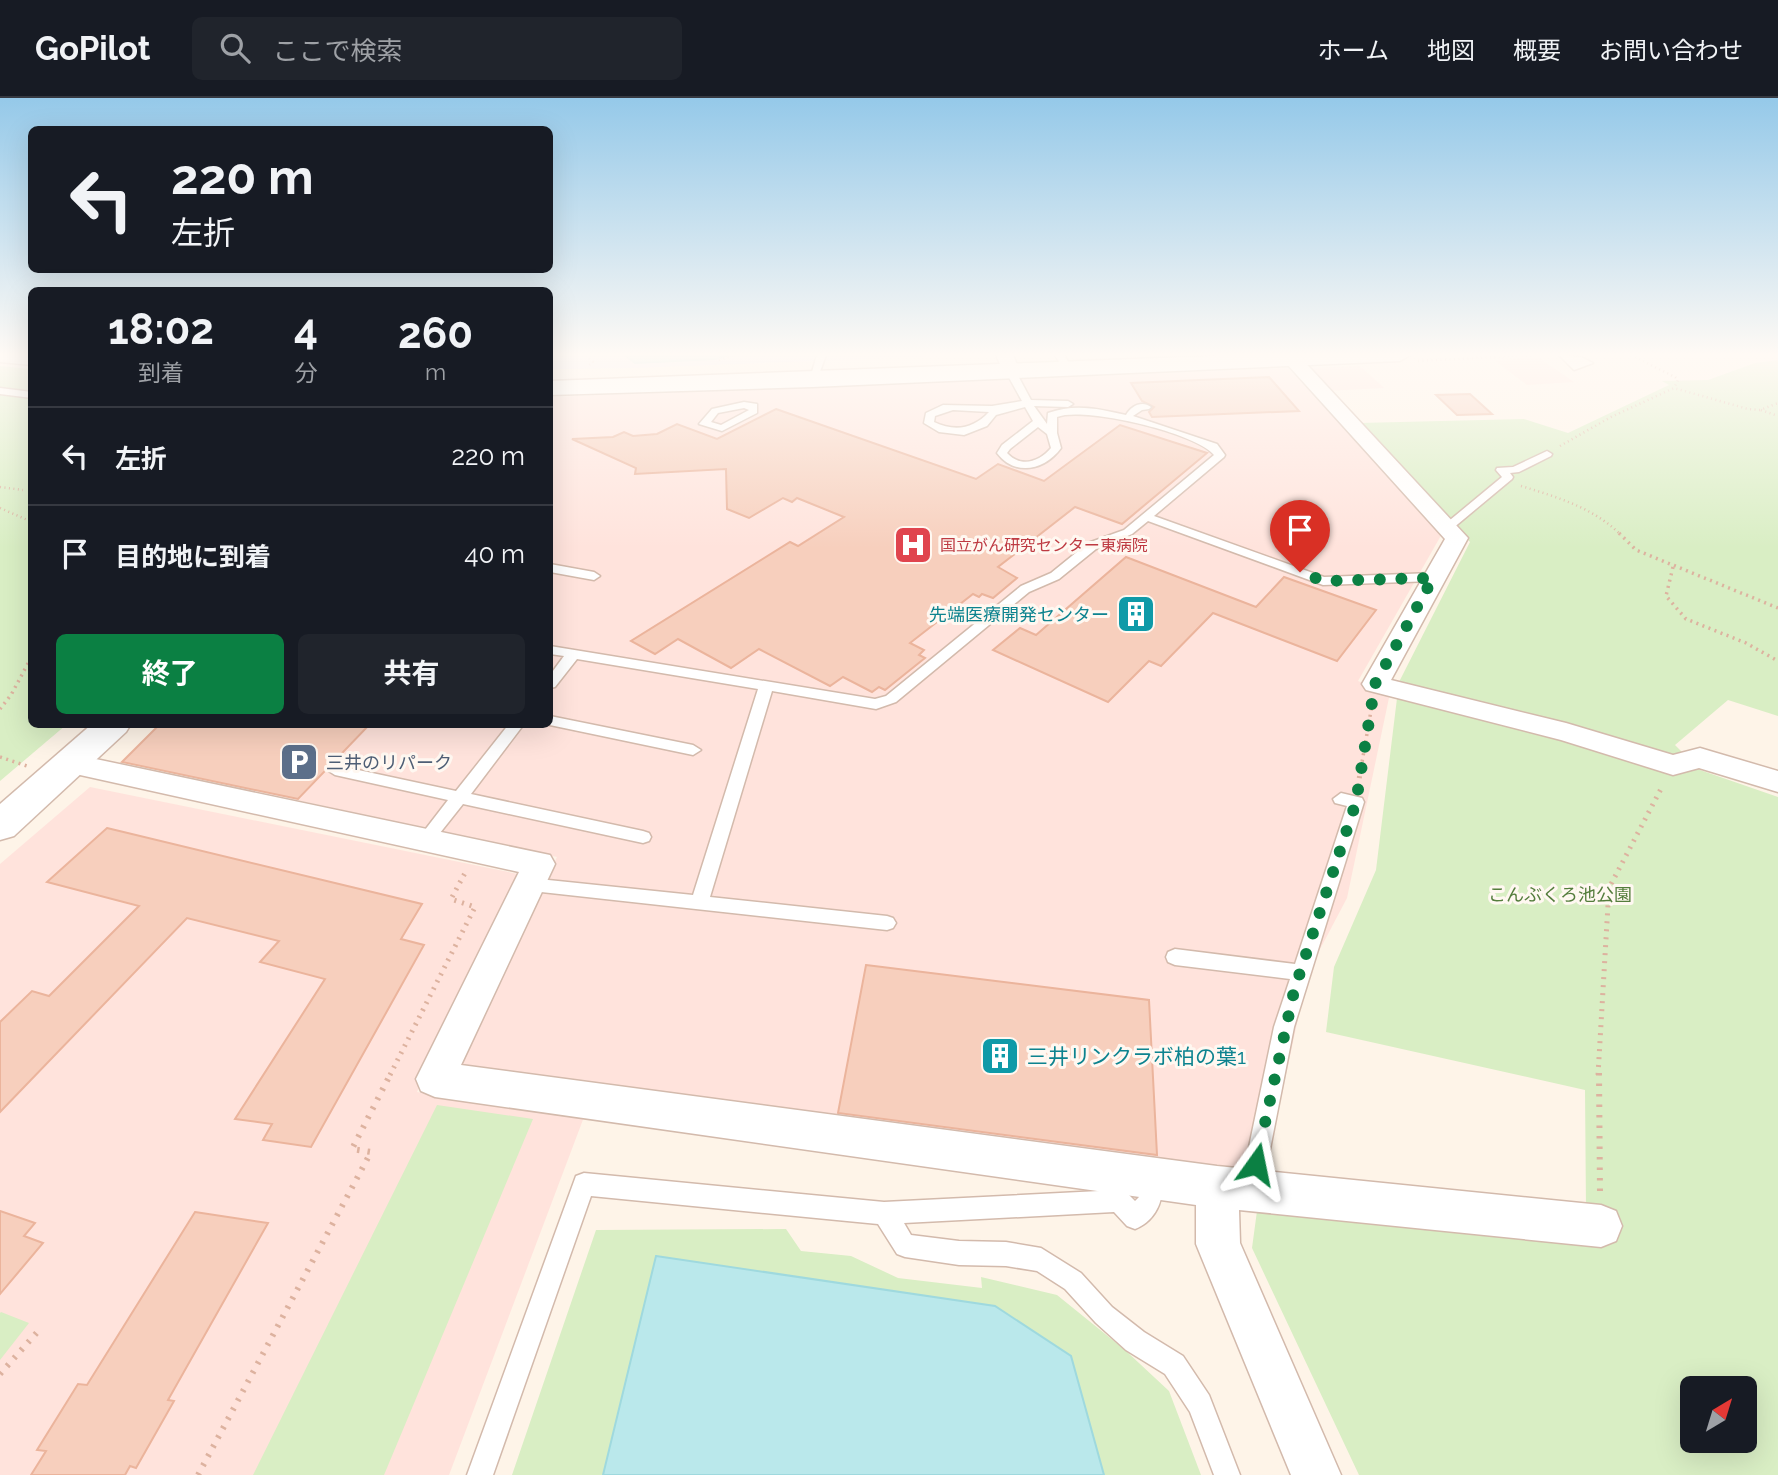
<!DOCTYPE html>
<html lang="ja">
<meta charset="utf-8">
<style>
:root{--surface:#171b24;--page:#20242c;--text:#f1f3f6;--muted:#9ea1a6;--line:#363941;--accent:#0b8043}
body{margin:0;font-family:Raleway,"Noto Sans JP",sans-serif;background:var(--page);color:var(--text);height:100vh;display:flex;flex-direction:column;font-size:26px;white-space:nowrap}
*{box-sizing:border-box;margin:0}
p{font-size:23px;color:var(--muted)}
.icon{flex:none;width:38px;height:38px;fill:none;stroke:currentColor;stroke-width:2;stroke-linecap:round;stroke-linejoin:round}
.map{position:relative;flex:1;overflow:hidden}
.drawer{position:absolute;left:28px;top:189px;width:525px;height:441px;display:flex;flex-direction:column;background:var(--surface);border-radius:10px;box-shadow:0 7px 28px #0002}
.drawer>*{flex:none}
.hud{position:absolute;left:28px;top:28px;width:525px;height:147px;border-radius:10px;box-shadow:0 7px 28px #0002;background:#171b24;color:var(--text);overflow:hidden}
.needle{width:46px;rotate:38deg}
.buttons{position:absolute;left:1680px;top:1278px;display:grid;gap:14px}
.buttons a{display:grid;place-items:center;width:77px;height:77px;border-radius:10px;background:var(--surface);box-shadow:0 7px 28px #0002;font-size:35px}
.pin{position:absolute;display:grid;place-items:center;width:60px;height:60px;color:#fff;margin:-72px -30px;border-radius:50% 50% 50% 0;rotate:-45deg;box-shadow:0 0 7px #0007}
.pin .icon{rotate:45deg}
.me{position:absolute;width:77px;margin:-38px;rotate:12deg;stroke-linejoin:round;filter:drop-shadow(0 0 5px #0008)}
.turn{display:flex;align-items:center;gap:24px;height:147px;padding:0 28px;font-size:32px}
.turn .icon{width:91px;height:91px;stroke-width:2.5}
.turn b{display:block;font-size:49px;line-height:60px}
.eta{display:flex;justify-content:space-evenly;align-items:center;height:119px;text-align:center}
.eta b{font-size:42px;font-weight:700;line-height:49px}
.action{display:flex;gap:14px;margin-top:auto;padding:14px 28px}
.action a{flex:1;height:80px;border-radius:10px;background:var(--accent);color:#fff;font-size:28px;font-weight:700;line-height:80px;text-align:center}
.action a+a{background:var(--page);color:var(--text)}
ul{padding:0;list-style:none}
li{display:flex;align-items:center;gap:21px;height:98px;padding:0 28px;border-top:2px solid var(--line)}
li div{flex:1}
li b{display:block;font-size:26px}
li em{font-style:normal}
header{display:flex;align-items:center;gap:42px;box-sizing:border-box;height:98px;padding:0 35px;background:var(--surface);border-bottom:2px solid var(--line)}
header strong{font-size:33px}
nav{display:flex;gap:38px;margin-inline-start:auto;font-size:24px}
.search{width:490px;height:63px;background:var(--page);display:flex;align-items:center;gap:18px;box-sizing:border-box;padding:0 24px;border-radius:10px;color:var(--muted);font-size:26px}
.map>svg:first-child{display:block}
</style>
<header>
<strong>GoPilot</strong>
<div class="search"><svg class="icon" aria-label="search" viewBox="0 0 24 24"><circle cx="10" cy="10" r="6"/><path d="M15 15l6 6"/></svg>ここで検索</div>
<nav><a>ホーム</a><a>地図</a><a>概要</a><a>お問い合わせ</a></nav>
</header>
<div class="map">
<svg width="1778" height="1377" viewBox="0 0 1778 1377">
<rect width="100%" height="100%" fill="#fef4e8"/>
<g fill="#ffe3dc">
<path d="M 1539,260 L 1574,284 L 1527,287 L 1494,262 Z"/>
<path d="M 1360,268 L 1384,290 L 1325,293 L 1303,270 Z"/>
<path d="M 1288,270 L 1443,434 L 1358,583 L 1390,595 L 1347,800 L 1308,874 L 1262,1089 L 452,975 L 557,759 L 122,664 L 160,627 L 550,626 L 550,299 Z"/>
<path d="M 90,689 L 518,776 L 417,994 L 584,1019 L 449,1377 L 0,1377 L 0,766 Z"/>
</g>
<path fill="#f1e5fb" d="M 966,257 L 633,270 L 550,271 L 550,258 Z"/>
<g fill="#d9eec4" fill-rule="evenodd">
<path d="M 1778,262 L 1778,618 L 1728,602 L 1675,647 L 1700,672 L 1778,699 L 1778,1377 L 1359,1377 L 1252,1150 L 1257,1113 L 1586,1111 L 1585,992 L 1326,934 L 1334,869 L 1376,772 L 1399,584 L 1470,444 L 1359,325 L 1524,321 L 1568,335 L 1669,287 L 1662,283 L 1708,282 L 1755,265 ZM 1692,1290 L 1745,1290 L 1745,1342 L 1692,1342 Z"/>
<path d="M 0,268 L 31,271 L 32,626 L 66,627 L 0,683 Z"/>
<path d="M 437,1007 L 533,1021 L 384,1377 L 253,1377 Z"/>
<path d="M 786,1131 L 801,1153 L 851,1158 L 898,1180 L 982,1190 L 981,1179 L 1057,1197 L 1125,1252 L 1169,1293 L 1201,1377 L 1104,1377 L 1071,1258 L 656,1158 L 603,1377 L 512,1377 L 596,1132 Z"/>
<path d="M 1,1214 L 29,1225 L 0,1262 L 0,1215 Z"/>
</g>
<g fill="#bae8eb" stroke="#9fd9de" stroke-width="2">
<path d="M 729,257 L 715,261 L 635,265 L 625,257 Z"/>
<path d="M 656,1158 L 995,1208 L 1071,1258 L 1104,1377 L 603,1377 Z"/>
</g>
<g fill="#f7cfbd" stroke="#ebb49c" stroke-width="2">
<path d="M 1269,279 L 1299,313 L 1152,319 L 1149,314 L 1154,309 L 1142,303 L 1131,285 Z"/>
<path d="M 1470,296 L 1492,316 L 1457,317 L 1436,297 Z"/>
<path d="M 776,311 L 976,381 L 998,366 L 1044,383 L 1120,327 L 1207,355 L 1122,426 L 1075,409 L 998,469 L 1017,480 L 993,500 L 982,496 L 979,499 L 973,496 L 910,545 L 924,552 L 919,557 L 925,560 L 885,592 L 879,589 L 872,594 L 843,579 L 830,588 L 759,551 L 731,570 L 678,541 L 655,556 L 631,543 L 790,444 L 798,448 L 844,419 L 797,400 L 792,404 L 783,400 L 749,420 L 727,411 L 726,371 L 635,376 L 636,370 L 572,341 L 613,339 L 624,334 L 633,338 L 657,336 L 677,326 L 717,341 Z"/>
<path d="M 1126,459 L 1256,509 L 1284,479 L 1376,512 L 1337,563 L 1213,515 L 1161,568 L 1149,563 L 1108,604 L 993,552 L 1020,530 L 1036,537 Z"/>
<path d="M 160,626 L 370,626 L 298,701 L 122,664 Z"/>
<path d="M 107,730 L 422,806 L 401,841 L 424,847 L 311,1049 L 263,1042 L 272,1026 L 235,1021 L 325,881 L 260,864 L 279,843 L 187,820 L 0,1014 L 0,924 L 32,893 L 49,898 L 139,808 L 47,784 Z"/>
<path d="M 866,867 L 1149,902 L 1157,1057 L 838,1015 Z"/>
<path d="M 0,1113 L 35,1125 L 24,1138 L 43,1145 L 0,1196 Z"/>
<path d="M 195,1114 L 268,1125 L 168,1302 L 174,1303 L 136,1370 L 130,1368 L 125,1377 L 31,1377 L 46,1353 L 37,1352 L 78,1286 L 87,1287 Z"/>
</g>
<g fill="none" stroke-linecap="round" stroke-linejoin="round">
<defs>
<g id="service">
<path d="M 817,257 L 826,257 L 817,282 L 809,284 Z"/>
<path d="M 1055,257 L 1064,257 L 1073,272 L 1071,274 L 1065,274 Z"/>
<path d="M 1559,257 L 1581,259 L 1593,265 L 1574,272 Z"/>
<path d="M 1011,271 L 1016,274 L 1031,302 L 1068,303 L 1073,306 L 1068,309 L 1034,308 L 1047,326 L 1048,315 C 1075,305 1100,311 1126,317 C 1131,308 1142,302 1151,309 L 1149,311 L 1142,312 L 1133,318 L 1217,346 L 1225,357 L 1224,359 L 1154,418 L 1324,479 L 1433,475 L 1439,479 L 1433,483 L 1323,487 L 1148,423 L 1132,436 L 1096,451 L 1059,481 L 1029,494 L 896,604 L 876,611 L 772,593 L 710,799 L 887,818 L 893,820 L 896,825 L 893,830 L 887,832 L 523,792 L 520,787 L 523,782 L 529,780 L 693,797 L 758,591 L 577,561 L 555,589 L 550,590 L 550,577 L 564,558 L 550,556 L 550,548 L 875,601 L 886,598 L 1021,488 L 1051,475 L 1088,445 L 1124,432 L 1214,357 C 1197,335 1084,308 1057,319 L 1057,335 L 1061,350 C 1045,372 1015,379 997,355 L 1002,347 L 1033,323 L 1025,309 L 996,317 L 987,328 L 964,337 L 939,334 L 924,325 L 926,315 L 943,307 L 992,308 L 1022,303 L 1006,274 ZM 953,312 L 989,314 C 973,331 955,334 934,324 L 935,318 ZM 1038,329 L 1047,336 L 1051,350 C 1039,364 1021,370 1007,355 L 1010,351 Z"/>
<path d="M 0,290 L 32,294 L 32,300 L 0,296 Z"/>
<path d="M 744,304 L 757,306 L 757,315 L 722,333 L 699,326 L 712,311 ZM 744,310 L 749,312 L 721,327 L 711,324 L 718,315 Z"/>
<path d="M 1547,353 L 1552,356 L 1551,358 L 1519,374 L 1510,375 L 1513,379 L 1512,381 L 1452,431 L 1444,431 L 1444,427 L 1502,379 L 1496,372 L 1497,370 L 1513,369 Z"/>
<path d="M 550,466 L 594,474 L 600,478 L 594,482 L 550,474 Z"/>
<path d="M 550,618 L 693,647 L 701,652 L 693,657 L 545,626 L 550,626 Z"/>
<path d="M 509,626 L 524,626 L 471,696 L 643,733 L 649,735 L 651,739 L 649,743 L 643,745 L 463,706 L 432,745 L 420,745 L 418,741 L 448,702 L 335,677 L 327,672 L 335,667 L 456,693 Z"/>
<path d="M 1341,695 L 1362,700 L 1364,704 L 1294,929 L 1262,1092 L 1259,1100 L 1251,1103 L 1243,1100 L 1240,1092 L 1274,929 L 1290,881 L 1175,867 L 1168,864 L 1166,859 L 1168,854 L 1175,851 L 1295,866 L 1347,708 L 1335,705 L 1333,701 Z"/>
<path d="M 1151,1069 L 1159,1072 C 1168,1095 1158,1122 1135,1131 L 1127,1128 L 1114,1114 L 904,1125 L 911,1137 L 959,1143 L 1006,1144 L 1041,1150 L 1081,1175 L 1112,1209 L 1144,1234 L 1183,1258 L 1209,1297 L 1240,1377 L 1214,1377 L 1190,1314 L 1165,1276 L 1126,1252 L 1096,1225 L 1065,1191 L 1037,1173 L 1006,1168 L 959,1167 L 905,1159 L 897,1156 L 878,1126 L 591,1098 L 493,1377 L 467,1377 L 576,1078 L 584,1075 L 884,1104 L 1119,1092 L 1127,1095 L 1135,1103 L 1140,1098 L 1140,1080 L 1143,1072 Z"/>
</g>
<g id="minor">
<path d="M 996,257 L 1013,257 L 1020,274 L 1017,278 L 1005,278 Z"/>
<path d="M 1290,257 L 1299,258 L 1468,440 L 1391,582 L 1566,625 L 1673,657 L 1700,650 L 1710,653 L 1778,673 L 1778,694 L 1699,670 L 1673,677 L 1561,642 L 1366,592 L 1362,586 L 1445,441 L 1287,266 L 1284,262 Z"/>
<path d="M 72,656 L 550,757 L 555,766 L 461,967 L 1217,1068 L 1601,1107 L 1616,1113 L 1622,1128 L 1616,1143 L 1601,1149 L 1239,1112 L 1240,1145 L 1341,1377 L 1291,1377 L 1196,1146 L 1196,1107 L 435,999 L 421,993 L 416,981 L 519,774 L 62,673 L 57,666 L 62,659 Z"/>
</g>
<g id="tertiary">
<path d="M 0,257 L 32,257 L 32,267 L 0,264 Z"/>
<path d="M 1238,257 L 1410,257 L 1400,263 L 812,289 L 550,297 L 550,283 Z"/>
<path d="M 92,626 L 131,626 L 126,634 L 14,738 L 0,742 L 0,706 Z"/>
</g>
</defs>
<use href="#service" stroke="#d3baac" stroke-width="3"/>
<use href="#minor" stroke="#d3baac" stroke-width="3"/>
<use href="#tertiary" stroke="#d3baac" stroke-width="3"/>
<g stroke="#ddb29f" stroke-width="2.5" stroke-dasharray="1 3.5" stroke-linecap="butt">
<path d="M 562,257 L 573,257"/>
<path d="M 586,257 L 593,264 L 589,267"/>
<path d="M 1631,257 L 1675,279 L 1678,282 L 1674,290"/>
<path d="M 719,262 L 736,257"/>
<path d="M 1418,263 L 1534,257"/>
<path d="M 1761,312 L 1778,318"/>
<path d="M 1560,348 L 1611,319 L 1674,290 L 1748,311 L 1760,312 L 1778,305"/>
<path d="M 1521,388 C 1557,399 1594,410 1621,437"/>
<path d="M 0,389 L 23,392"/>
<path d="M 0,410 L 32,424"/>
</g>
<g stroke="#ddb29f" stroke-width="3.5" stroke-dasharray="2 4.5" stroke-linecap="butt">
<path d="M 1619,435 L 1636,452 L 1778,510"/>
<path d="M 1673,469 L 1666,498 L 1686,521 L 1746,545 L 1778,563"/>
<path d="M 0,611 L 11,597 L 32,558"/>
<path d="M 0,659 L 27,668"/>
<path d="M 1361,670 L 1372,607"/>
</g>
<g stroke="#ddb29f" stroke-width="5" stroke-dasharray="2 6" stroke-linecap="butt">
<path d="M 1358,688 L 1361,669"/>
<path d="M 390,977 L 475,809 L 451,801 L 465,775"/>
<path d="M 1598,977 L 1609,790 L 1663,687"/>
</g>
<g stroke="#ddb29f" stroke-width="6" stroke-dasharray="2.5 8" stroke-linecap="butt">
<path d="M 1599,975 L 1600,1095"/>
<path d="M 0,1276 L 40,1231"/>
<path d="M 198,1377 L 371,1054 L 352,1051 L 391,975"/>
</g>
<use href="#service" fill="#fff" fill-rule="evenodd"/>
<use href="#minor" fill="#fff" fill-rule="evenodd"/>
<use href="#tertiary" fill="#fff" fill-rule="evenodd"/>
</g>
<linearGradient id="sky" x2="0" y2="1"><stop stop-color="#95c9e9"/><stop offset="0.57" stop-color="#fffaf5"/><stop offset="1" stop-color="#fffaf5" stop-opacity="0"/></linearGradient>
<rect width="1778" height="450" fill="url(#sky)"/>
<g fill="none" stroke-linecap="round" stroke-linejoin="round">
<path stroke="#0b8043" stroke-width="12" stroke-dasharray="0 21.6" d="M 1256,1066 L 1294,893 L 1356,704 L 1375,586 L 1433,480 L 1323,483 L 1300,474"/>
</g>
<defs>
<symbol id="hospital-square" viewBox="-11 -11 22 22"><rect x="-9" y="-9" width="18" height="18" rx="4" fill="#e0444e" stroke="#fff8f1"/><path d="M-5-5h3v3.5h4V-5h3V5h-3V1.5h-4V5h-3Z" fill="#fff"/></symbol>
<symbol id="building-square" viewBox="-11 -11 22 22"><rect x="-9" y="-9" width="18" height="18" rx="4" fill="#0f9aa8" stroke="#fff8f1"/><path d="M-4-6H4V6H1V3H-1V6H-4ZM-2.5-4.3h1.7v1.8h-1.7ZM.8-4.3h1.7v1.8H.8ZM-2.5-1h1.7V.8h-1.7ZM.8-1h1.7V.8H.8Z" fill="#fff"/></symbol>
<symbol id="parking-square" viewBox="-11 -11 22 22"><rect x="-9" y="-9" width="18" height="18" rx="4" fill="#5c6f8a" stroke="#fff8f1"/><path d="M-3.5-5.5H1a3.5 3.5 0 0 1 0 7H-1V5.5H-3.5ZM-1-3.4V-.6H.8a1.4 1.4 0 0 0 0-2.8Z" fill="#fff"/></symbol>
</defs>
<g fill-rule="evenodd">
<use href="#hospital-square" x="891" y="425" width="44" height="44"/>
<use href="#building-square" x="1114" y="494" width="44" height="44"/>
<use href="#parking-square" x="277" y="642" width="44" height="44"/>
<use href="#building-square" x="978" y="936" width="44" height="44"/>
</g>
<g text-anchor="middle" dominant-baseline="central" stroke-width="6" stroke-linejoin="round" paint-order="stroke">
<g font-size="16" fill="#be3a42" stroke="#fff8f1" text-anchor="start">
<text x="940" y="447">国立がん研究センター東病院</text>
</g>
<g font-size="18" fill="#0d838f" stroke="#fff8f1" text-anchor="end">
<text x="1109" y="516">先端医療開発センター</text>
</g>
<g font-size="18" fill="#4e5e75" stroke="#fff8f1" text-anchor="start">
<text x="326" y="664">三井のリパーク</text>
</g>
<g font-size="18" fill="#547d3c" stroke="#fff8f1">
<text x="1560" y="796">こんぶくろ池公園</text>
</g>
<g font-size="21" fill="#0d838f" stroke="#fff8f1" text-anchor="start">
<text x="1027" y="958">三井リンクラボ柏の葉1</text>
</g>
</g>
</svg>
<div class="buttons">
<a><svg class="needle" viewBox="-14 -14 28 28"><path d="M0-13l5 13h-10z" fill="#e53935"/><path d="M0 13l5-13h-10z" fill="#9ea1a6"/></svg></a>
</div>
<div class="pin" style="left:1300px;top:474px;background:#d93025"><svg class="icon" aria-label="arrive" viewBox="0 0 24 24"><path d="M6 21V4h12l-3 4 3 4H6"/></svg></div>
<svg class="me" style="left:1256px;top:1066px" viewBox="-20 -20 40 40"><path d="M0-17L14 15 0 8-14 15z" fill="#0b8043" stroke="#fff" stroke-width="4"/></svg>
<div class="hud">
<div class="turn"><svg class="icon" aria-label="left" viewBox="0 0 24 24"><path d="M17 20v-9H6M10 6l-5 5 5 5"/></svg><div><b>220 m</b>左折</div></div>
</div>
<section class="drawer">
<div class="eta">
<div><b>18:02</b><p>到着</p></div>
<div><b>4</b><p>分</p></div>
<div><b>260</b><p>m</p></div>
</div>
<ul>
<li><svg class="icon" aria-label="left" viewBox="0 0 24 24"><path d="M17 20v-9H6M10 6l-5 5 5 5"/></svg><div><b>左折</b></div><em>220 m</em></li>
<li><svg class="icon" aria-label="arrive" viewBox="0 0 24 24"><path d="M6 21V4h12l-3 4 3 4H6"/></svg><div><b>目的地に到着</b></div><em>40 m</em></li>
</ul>
<div class="action"><a>終了</a><a>共有</a></div>
</section>
</div>
